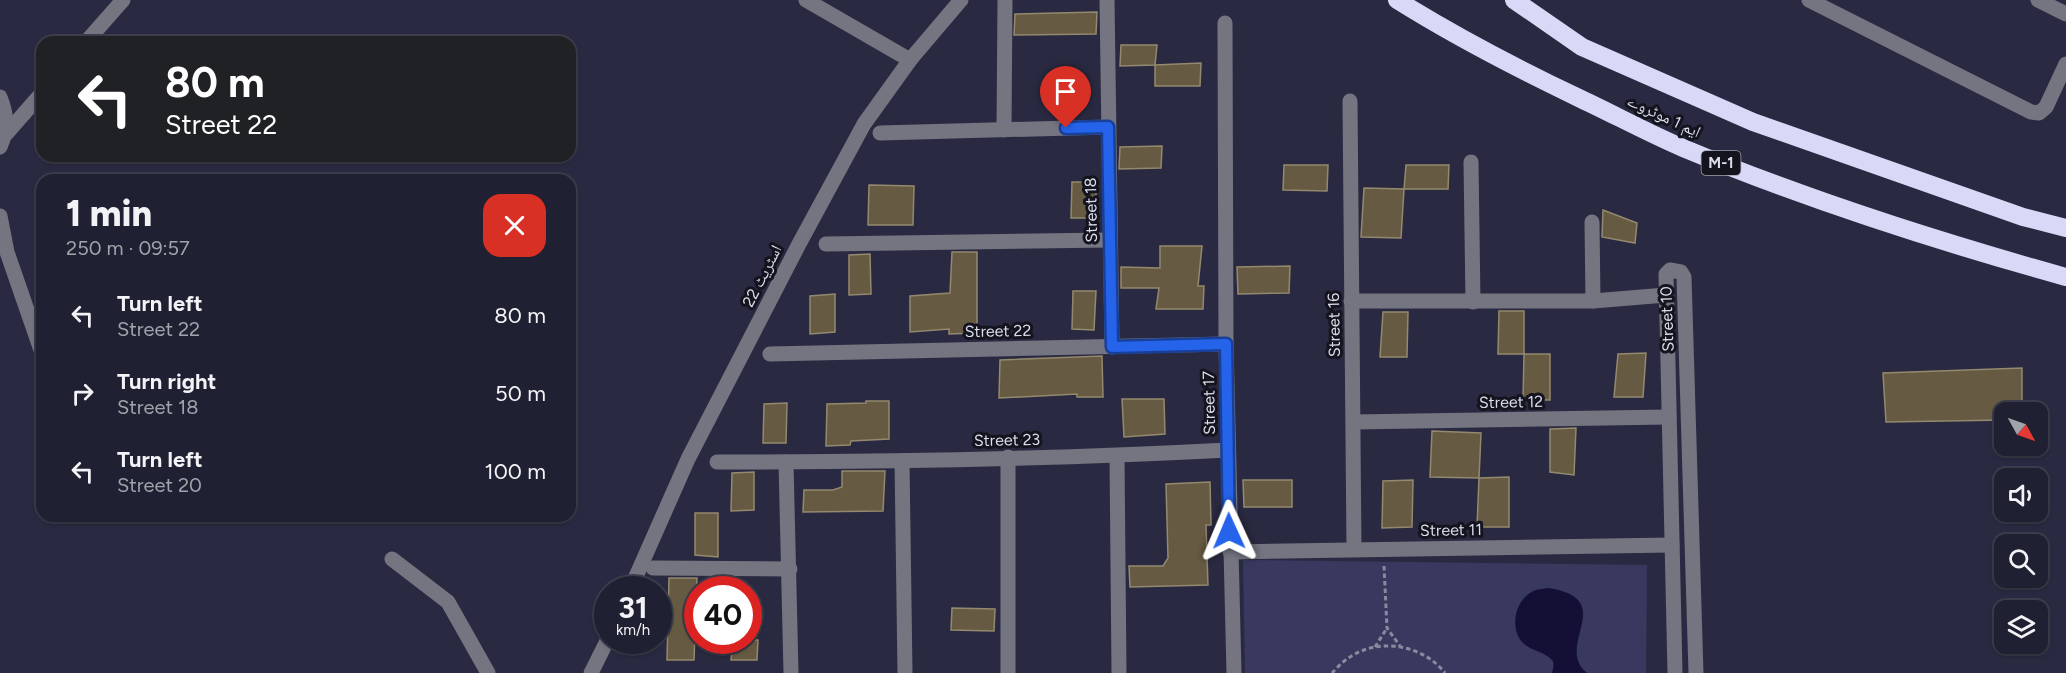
<!DOCTYPE html>
<meta charset="utf-8">
<style>
:root{--surface:#1f2031;--page:#272839;--text:#f1f3f6;--muted:#a1a3ab;--line:#3c3e4d}
body{margin:0;font-family:Figtree,"Noto Naskh Arabic",sans-serif;background:var(--page);color:var(--text);height:100vh;display:flex;flex-direction:column;font-size:22px;white-space:nowrap}
*{box-sizing:border-box;margin:0}
p{font-size:20px;color:var(--muted)}
.icon{flex:none;width:33px;height:33px;fill:none;stroke:currentColor;stroke-width:2;stroke-linecap:round;stroke-linejoin:round}
.map{position:relative;flex:1;overflow:hidden}
.drawer{position:absolute;left:36px;top:174px;width:540px;height:348px;display:flex;flex-direction:column;background:var(--surface);border-radius:18px;box-shadow:0 2px 4px #0004,0 0 0 2px var(--line)}
.drawer>*{flex:none}
.banner{position:absolute;left:36px;top:36px;width:540px;height:126px;border-radius:18px;box-shadow:0 2px 4px #0004,0 0 0 2px var(--line);background:#202124;color:#fff;overflow:hidden}
.needle{width:39px;rotate:130deg}
.fabs{position:absolute;left:1994px;top:402px;display:grid;gap:12px}
.fabs a{display:grid;place-items:center;width:54px;height:54px;border-radius:12px;background:var(--surface);box-shadow:0 2px 4px #0004,0 0 0 2px var(--line);font-size:30px}
.speed{position:absolute;left:594px;top:576px;display:flex;gap:12px;font-size:30px;font-weight:700;text-align:center}
.speed>*{display:grid;place-content:center;width:78px;height:78px;border-radius:50%;background:var(--surface);box-shadow:0 2px 4px #0004,0 0 0 2px var(--line);line-height:1}
.speed small{font-size:15px;font-weight:400}
.speed .limit{border:9px solid #d22;background:#fff;color:#111}
.pin{position:absolute;display:grid;place-items:center;width:51px;height:51px;color:#fff;margin:-62px -26px;border-radius:50% 50% 50% 0;rotate:-45deg;box-shadow:0 0 6px #0007}
.pin .icon{rotate:45deg}
.me{position:absolute;width:66px;margin:-33px;rotate:359deg;stroke-linejoin:round;filter:drop-shadow(0 0 4px #0008)}
.turn{display:flex;align-items:center;gap:21px;height:126px;padding:0 30px;font-size:27px}
.turn .icon{width:78px;height:78px;stroke-width:2.5}
.turn b{display:block;font-size:42px;line-height:51px}
.round{display:grid;place-items:center;flex:none;width:63px;height:63px;border-radius:18px;background:var(--page)}
.summary{display:flex;align-items:center;justify-content:space-between;height:102px;padding:0 30px}
h1{font-size:36px;font-weight:800;line-height:45px}
ul{padding:0;list-style:none}
li{display:flex;align-items:center;gap:18px;height:78px;padding:0 30px}
li div{flex:1}
li b{display:block;font-size:22px}
li em{font-style:normal}
.map>svg:first-child{display:block}
</style>
<div class="map">
<svg width="2066" height="673" viewBox="0 0 2066 673">
<rect width="100%" height="100%" fill="#292a41"/>
<path fill="#39395f" d="M 1243,560 L 1647,565 L 1646,673 L 1245,673 Z"/>
<path fill="#130f35" d="M 1548,588 C 1620,599 1553,646 1587,673 L 1552,673 C 1553,668 1555,664 1552,660 C 1544,651 1531,651 1523,643 C 1510,630 1514,603 1530,593 C 1535,589 1541,589 1548,588 Z"/>
<g fill="#665b42" stroke="#94896e" stroke-width="1.5">
<path d="M 1097,12 L 1096,34 L 1014,35 L 1015,14 Z"/>
<path d="M 1121,45 L 1157,45 L 1155,65 L 1120,66 Z"/>
<path d="M 1201,63 L 1200,86 L 1155,86 L 1155,65 Z"/>
<path d="M 1162,146 L 1161,168 L 1119,169 L 1120,147 Z"/>
<path d="M 1284,165 L 1328,165 L 1327,191 L 1283,190 Z"/>
<path d="M 1406,165 L 1449,165 L 1448,189 L 1404,189 Z"/>
<path d="M 1072,182 L 1096,182 L 1096,218 L 1071,218 Z"/>
<path d="M 869,185 L 914,186 L 913,225 L 868,225 Z"/>
<path d="M 1364,188 L 1404,189 L 1401,238 L 1361,237 Z"/>
<path d="M 1603,210 L 1637,223 L 1635,243 L 1602,237 Z"/>
<path d="M 1160,246 L 1202,246 L 1198,286 L 1204,286 L 1203,309 L 1156,309 L 1159,288 L 1121,288 L 1121,267 L 1160,268 Z"/>
<path d="M 952,252 L 977,252 L 977,333 L 949,334 L 949,329 L 910,332 L 910,296 L 950,293 Z"/>
<path d="M 870,254 L 871,294 L 849,295 L 849,255 Z"/>
<path d="M 1290,266 L 1289,293 L 1238,294 L 1237,267 Z"/>
<path d="M 1073,291 L 1096,291 L 1094,330 L 1072,329 Z"/>
<path d="M 835,294 L 835,332 L 810,334 L 810,296 Z"/>
<path d="M 1499,311 L 1524,311 L 1524,354 L 1498,354 Z"/>
<path d="M 1383,312 L 1408,312 L 1407,357 L 1380,357 Z"/>
<path d="M 1646,353 L 1643,397 L 1614,397 L 1618,354 Z"/>
<path d="M 1524,354 L 1550,354 L 1550,400 L 1523,400 Z"/>
<path d="M 1102,356 L 1103,397 L 1077,397 L 1077,394 L 999,398 L 1000,360 Z"/>
<path d="M 2022,368 L 2022,412 L 2004,412 L 2004,420 L 1886,422 L 1883,373 Z"/>
<path d="M 1122,399 L 1164,399 L 1165,434 L 1124,437 Z"/>
<path d="M 866,401 L 889,401 L 889,439 L 851,441 L 850,445 L 826,446 L 827,404 L 866,403 Z"/>
<path d="M 787,403 L 786,443 L 763,443 L 764,404 Z"/>
<path d="M 1576,428 L 1574,475 L 1550,472 L 1550,429 Z"/>
<path d="M 1432,431 L 1481,433 L 1479,478 L 1430,477 Z"/>
<path d="M 842,471 L 885,471 L 883,511 L 803,512 L 804,490 L 833,490 L 842,487 Z"/>
<path d="M 754,472 L 754,510 L 731,511 L 732,473 Z"/>
<path d="M 1509,477 L 1509,527 L 1477,527 L 1479,478 Z"/>
<path d="M 1243,480 L 1292,480 L 1292,507 L 1244,507 Z"/>
<path d="M 1413,480 L 1412,527 L 1382,528 L 1383,481 Z"/>
<path d="M 1210,482 L 1211,525 L 1206,525 L 1208,585 L 1130,587 L 1129,566 L 1163,566 L 1168,558 L 1166,484 Z"/>
<path d="M 695,513 L 718,513 L 718,557 L 695,555 Z"/>
<path d="M 669,578 L 697,578 L 694,660 L 667,660 Z"/>
<path d="M 952,608 L 995,609 L 994,631 L 951,630 Z"/>
<path d="M 733,640 L 758,640 L 757,660 L 731,660 Z"/>
</g>
<g fill="none" stroke-linecap="round" stroke-linejoin="round">
<g stroke="#898a9d" stroke-width="3" stroke-dasharray="4.5 3" stroke-linecap="butt">
<path d="M 1384,566 L 1387,628 L 1400,646"/>
<path d="M 1375,647 L 1387,628"/>
<path d="M 1332,673 C 1337,668 1343,661 1350,657 C 1380,637 1423,645 1445,673"/>
</g>
<g stroke="#747581" stroke-width="15">
<path d="M 806,0 L 910,60"/>
<path d="M 1107,0 L 1112,347"/>
<path d="M 1809,0 L 2031,112 L 2039,113 L 2046,107 L 2066,64"/>
<path d="M 2038,0 L 2066,14"/>
<path d="M 1225,23 L 1226,344 L 1234,673"/>
<path d="M 86,42 L 123,0"/>
<path d="M 0,97 C 7,114 8,129 0,147"/>
<path d="M 1350,101 L 1354,549"/>
<path d="M 1004,130 L 1005,0"/>
<path d="M 880,133 L 1108,127"/>
<path d="M 6,134 L 42,93"/>
<path d="M 1471,162 L 1473,302"/>
<path d="M 0,216 L 7,252 L 42,353"/>
<path d="M 1592,222 L 1593,301"/>
<path d="M 826,244 L 1110,240"/>
<path d="M 1351,301 L 1593,301 L 1666,295"/>
<path d="M 770,354 L 1226,344"/>
<path d="M 1354,422 L 1669,417"/>
<path d="M 1117,456 L 1119,673"/>
<path d="M 902,461 L 905,673"/>
<path d="M 717,462 C 887,462 1058,459 1228,450"/>
<path d="M 786,462 L 791,673"/>
<path d="M 1230,552 L 1672,545"/>
<path d="M 392,559 L 448,602 L 488,673"/>
<path d="M 653,568 L 790,569"/>
<path d="M 630,590 L 688,459 L 799,244 L 864,124 L 910,60 L 961,0"/>
<path d="M 591,673 L 608,639"/>
<path d="M 1008,673 L 1008,457"/>
<path d="M 1675,673 L 1666,274 L 1670,270 L 1681,272 L 1684,277 L 1696,673"/>
</g>
<g stroke="#d7d9f7" stroke-width="18">
<path d="M 1397,0 C 1456,37 1518,69 1581,99 C 1615,115 1648,133 1683,148 C 1808,200 1936,241 2066,277"/>
<path d="M 1514,0 L 1582,47 L 1753,122 L 2023,217 L 2066,228"/>
</g>
</g>
<g fill="none" stroke-linecap="round" stroke-linejoin="round">
<defs>
<path id="route" d="M 1066,128 L 1108,127 L 1112,347 L 1226,344 L 1229,531"/>
</defs>
<use href="#route" stroke="#184099" stroke-width="15"/>
<use href="#route" stroke="#2563eb" stroke-width="10"/>
</g>
<g text-anchor="middle" dominant-baseline="central" stroke-width="6" stroke-linejoin="round" paint-order="stroke">
<rect fill="#13141e" stroke="#a0a1ae" stroke-width="1.5" x="1701.5" y="151" width="39" height="24" rx="4.5"/>
<g font-size="15" font-weight="bold" fill="#dcddec">
<text x="1721" y="163">M-1</text>
</g>
<g font-size="16" fill="#dcddec" stroke="#13141e">
<text transform="translate(1664 116) rotate(25)">ایم 1 موٹروے</text>
<text transform="translate(1091 210) rotate(-91)">Street 18</text>
<text transform="translate(762 276) rotate(-63)">اسٹریٹ 22</text>
<text transform="translate(1667 319) rotate(-92)">Street 10</text>
<text transform="translate(1334 325) rotate(-91)">Street 16</text>
<text transform="translate(998 331) rotate(-1)">Street 22</text>
<text transform="translate(1511 402) rotate(-1)">Street 12</text>
<text transform="translate(1209 403) rotate(-91)">Street 17</text>
<text transform="translate(1007 440) rotate(-1)">Street 23</text>
<text transform="translate(1451 530) rotate(-1)">Street 11</text>
</g>
</g>
</svg>
<div class="fabs">
<a><svg class="needle" viewBox="-14 -14 28 28"><path d="M0-13l5 13h-10z" fill="#e53935"/><path d="M0 13l5-13h-10z" fill="#a1a3ab"/></svg></a>
<a><svg class="icon" aria-label="sound" viewBox="0 0 24 24"><path d="M4 9h4l5-4v14l-5-4H4zM17 9q2 3 0 6"/></svg></a>
<a><svg class="icon" aria-label="search" viewBox="0 0 24 24"><circle cx="10" cy="10" r="6"/><path d="M15 15l6 6"/></svg></a>
<a><svg class="icon" aria-label="layers" viewBox="0 0 24 24"><path d="M12 4l9 5-9 5-9-5zM3 14l9 5 9-5"/></svg></a>
</div>
<div class="speed"><div>31<small>km/h</small></div><div class="limit">40</div></div>
<div class="pin" style="left:1066px;top:128px;background:#d93025"><svg class="icon" aria-label="arrive" viewBox="0 0 24 24"><path d="M6 21V4h12l-3 4 3 4H6"/></svg></div>
<svg class="me" style="left:1229px;top:531px" viewBox="-20 -20 40 40"><path d="M0-17L14 15 0 8-14 15z" fill="#2563eb" stroke="#fff" stroke-width="4"/></svg>
<div class="banner">
<div class="turn"><svg class="icon" aria-label="left" viewBox="0 0 24 24"><path d="M17 20v-9H6M10 6l-5 5 5 5"/></svg><div><b>80 m</b>Street 22</div></div>
</div>
<section class="drawer">
<div class="summary"><div><h1>1 min</h1><p>250 m · 09:57</p></div><a class="round" style="background:#d93025;color:#fff"><svg class="icon" aria-label="close" viewBox="0 0 24 24"><path d="M6 6l12 12M18 6L6 18"/></svg></a></div>
<ul>
<li><svg class="icon" aria-label="left" viewBox="0 0 24 24"><path d="M17 20v-9H6M10 6l-5 5 5 5"/></svg><div><b>Turn left</b><p>Street 22</p></div><em>80 m</em></li>
<li><svg class="icon" aria-label="right" viewBox="0 0 24 24"><path d="M7 20v-9h11M14 6l5 5-5 5"/></svg><div><b>Turn right</b><p>Street 18</p></div><em>50 m</em></li>
<li><svg class="icon" aria-label="left" viewBox="0 0 24 24"><path d="M17 20v-9H6M10 6l-5 5 5 5"/></svg><div><b>Turn left</b><p>Street 20</p></div><em>100 m</em></li>
</ul>
</section>
</div>
